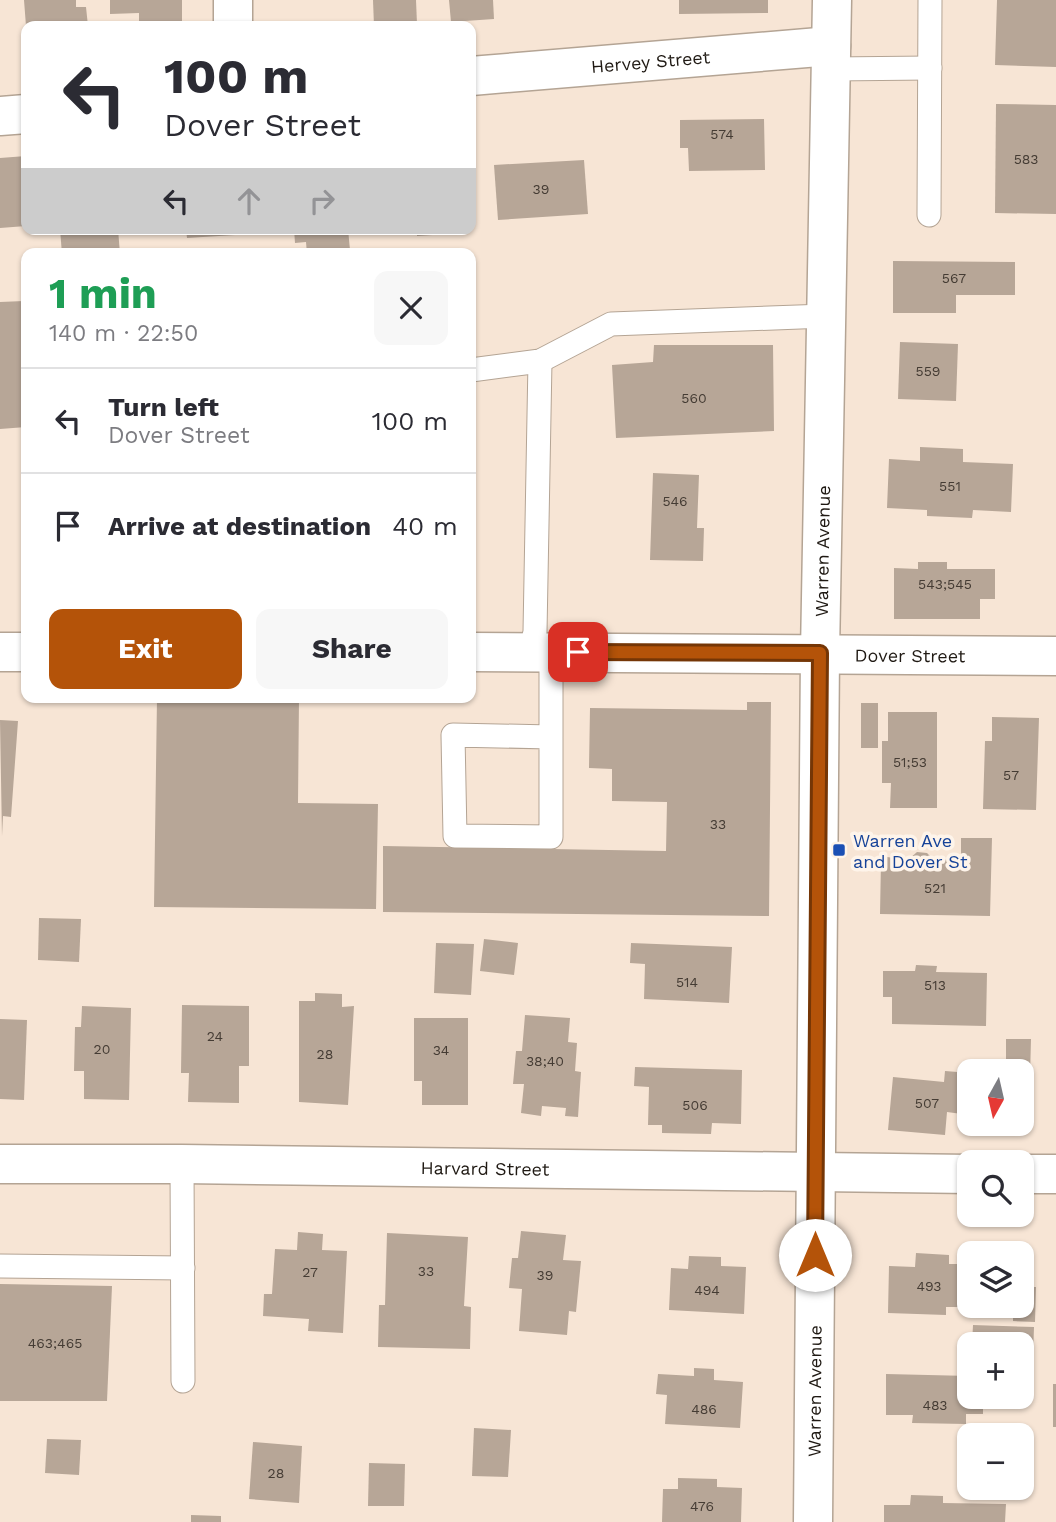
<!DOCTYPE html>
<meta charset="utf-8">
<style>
:root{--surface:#fff;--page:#f7f7f7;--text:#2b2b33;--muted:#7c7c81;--line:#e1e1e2;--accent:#b45309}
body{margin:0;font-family:"Work Sans",sans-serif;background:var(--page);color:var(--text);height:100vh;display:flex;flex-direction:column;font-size:26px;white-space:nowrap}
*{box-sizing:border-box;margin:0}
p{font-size:23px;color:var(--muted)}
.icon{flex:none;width:38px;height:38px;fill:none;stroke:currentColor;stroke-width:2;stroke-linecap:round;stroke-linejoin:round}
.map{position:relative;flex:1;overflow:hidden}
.side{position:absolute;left:21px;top:248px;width:455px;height:455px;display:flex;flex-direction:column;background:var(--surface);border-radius:14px;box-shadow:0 2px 5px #0004}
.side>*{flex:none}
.guide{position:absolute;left:21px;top:21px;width:455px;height:214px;border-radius:14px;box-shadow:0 2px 5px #0004;background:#fff;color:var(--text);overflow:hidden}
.needle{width:46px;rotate:188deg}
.controls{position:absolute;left:957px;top:1059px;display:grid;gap:14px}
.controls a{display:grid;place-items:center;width:77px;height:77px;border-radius:14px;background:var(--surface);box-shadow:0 2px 5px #0004;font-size:35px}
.pin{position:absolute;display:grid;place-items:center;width:60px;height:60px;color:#fff;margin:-30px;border-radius:14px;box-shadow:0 4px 10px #0006}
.me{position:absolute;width:77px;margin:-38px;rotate:0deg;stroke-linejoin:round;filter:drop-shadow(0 0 5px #0008)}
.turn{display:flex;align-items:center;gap:24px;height:147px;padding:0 28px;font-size:32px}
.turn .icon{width:91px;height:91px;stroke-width:2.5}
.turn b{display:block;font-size:49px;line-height:60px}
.lanes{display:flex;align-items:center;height:66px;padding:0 28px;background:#0003;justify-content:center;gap:35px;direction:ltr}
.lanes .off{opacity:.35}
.round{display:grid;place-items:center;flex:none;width:74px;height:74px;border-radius:14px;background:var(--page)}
.headline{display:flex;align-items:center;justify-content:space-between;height:119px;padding:0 28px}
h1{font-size:42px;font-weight:700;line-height:52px;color:#1e9e55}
.primary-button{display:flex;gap:14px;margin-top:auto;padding:14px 28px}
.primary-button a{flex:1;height:80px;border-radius:14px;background:var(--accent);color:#fff;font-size:28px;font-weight:700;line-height:80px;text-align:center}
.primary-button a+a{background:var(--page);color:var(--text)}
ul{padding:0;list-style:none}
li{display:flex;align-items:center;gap:21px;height:105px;padding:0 28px;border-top:2px solid var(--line)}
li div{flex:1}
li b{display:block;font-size:26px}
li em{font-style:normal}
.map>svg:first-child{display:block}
</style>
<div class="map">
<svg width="1056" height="1522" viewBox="0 0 1056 1522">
<rect width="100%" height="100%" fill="#f7e5d5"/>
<g fill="#b7a697">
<path d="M 24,0 L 76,0 L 76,7 L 86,7 L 88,26 L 26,26 Z"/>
<path d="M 110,0 L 182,0 L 182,26 L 139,26 L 139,13 L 110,14 Z"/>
<path d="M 373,0 L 416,0 L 417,24 L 374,26 Z"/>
<path d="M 449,0 L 493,0 L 494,19 L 451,22 Z"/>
<path d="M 679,0 L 768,0 L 768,13 L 679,14 Z"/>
<path d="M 997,0 L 1056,0 L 1056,67 L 995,65 Z"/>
<path d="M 996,104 L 1056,105 L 1056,214 L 995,213 Z"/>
<path d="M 764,119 L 765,170 L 689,171 L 688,148 L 680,148 L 680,120 Z"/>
<path d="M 26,156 L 26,226 L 0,228 L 0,158 Z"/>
<path d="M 584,160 L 588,214 L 498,220 L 494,165 Z"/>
<path d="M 60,229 L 118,229 L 120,254 L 62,254 Z"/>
<path d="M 186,229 L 235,229 L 235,235 L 187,238 Z"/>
<path d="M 294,229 L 348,229 L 350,250 L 307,254 L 306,242 L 295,243 Z"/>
<path d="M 417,229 L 448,229 L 448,234 L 417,236 Z"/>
<path d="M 893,261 L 1015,262 L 1015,295 L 956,295 L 956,313 L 893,313 Z"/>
<path d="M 24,301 L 26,427 L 0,429 L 0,302 Z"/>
<path d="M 900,342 L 958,344 L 956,401 L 898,399 Z"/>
<path d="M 654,345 L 773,345 L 774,431 L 616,438 L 612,365 L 653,362 Z"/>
<path d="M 920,447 L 963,449 L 963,462 L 1013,464 L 1011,512 L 973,510 L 972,518 L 927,516 L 927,510 L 887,508 L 889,459 L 920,461 Z"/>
<path d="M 653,473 L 699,475 L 697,528 L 704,528 L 703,561 L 650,560 Z"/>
<path d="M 918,562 L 947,562 L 947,569 L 995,569 L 995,599 L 980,599 L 980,619 L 894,619 L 894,568 L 918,569 Z"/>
<path d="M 157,698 L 299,698 L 298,803 L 378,804 L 376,909 L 154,907 Z"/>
<path d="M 747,702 L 771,702 L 769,916 L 383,912 L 383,846 L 666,851 L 667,802 L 612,801 L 612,769 L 589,768 L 590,708 L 747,710 Z"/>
<rect x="861" y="703" width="17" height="45"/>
<path d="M 888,712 L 937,712 L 937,808 L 890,808 L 891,783 L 882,783 L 882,741 L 888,741 Z"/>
<path d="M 992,717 L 1039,718 L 1036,810 L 983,809 L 985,741 L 992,741 Z"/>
<path d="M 0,720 L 18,721 L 11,817 L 3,816 L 2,836 Z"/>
<path d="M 961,838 L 992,838 L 990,916 L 880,914 L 881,861 L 887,857 L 908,860 L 917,852 L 927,853 L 933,859 L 961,860 Z"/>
<path d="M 39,918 L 81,919 L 79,962 L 38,960 Z"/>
<path d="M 484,939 L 518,943 L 514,975 L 480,971 Z"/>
<path d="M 436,943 L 474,944 L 471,995 L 434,993 Z"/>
<path d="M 631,943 L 732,947 L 729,1003 L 644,999 L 645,964 L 630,963 Z"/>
<path d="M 916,965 L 937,966 L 936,972 L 987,973 L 986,1026 L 892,1024 L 892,997 L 883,997 L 883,971 L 915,971 Z"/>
<path d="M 315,993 L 342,994 L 342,1007 L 354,1006 L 348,1105 L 299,1102 L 299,1001 L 315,1001 Z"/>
<path d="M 182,1005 L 249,1006 L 249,1066 L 239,1066 L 239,1103 L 188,1102 L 189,1073 L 181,1073 Z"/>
<path d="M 82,1006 L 131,1008 L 129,1100 L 84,1099 L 84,1071 L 74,1071 L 75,1027 L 81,1027 Z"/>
<path d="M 525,1015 L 570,1018 L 568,1042 L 577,1043 L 575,1071 L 581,1072 L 578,1117 L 565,1116 L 566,1108 L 542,1106 L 541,1116 L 521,1113 L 524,1084 L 513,1084 L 516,1051 L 522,1051 Z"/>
<path d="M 414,1018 L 468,1018 L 468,1105 L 422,1105 L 422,1081 L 414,1081 Z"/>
<path d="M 0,1019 L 27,1020 L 24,1100 L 0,1099 Z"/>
<path d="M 1006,1039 L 1031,1039 L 1030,1077 L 1022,1076 L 1022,1071 L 1006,1071 Z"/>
<path d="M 635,1067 L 742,1070 L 741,1124 L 712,1123 L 711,1134 L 662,1133 L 662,1125 L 648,1125 L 649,1087 L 634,1086 Z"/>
<path d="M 945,1071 L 970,1073 L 970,1094 L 964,1094 L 962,1114 L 947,1112 L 945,1135 L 888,1130 L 893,1077 L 944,1082 Z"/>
<path d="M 521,1231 L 566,1235 L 563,1260 L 581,1261 L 576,1312 L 569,1311 L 567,1335 L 519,1331 L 522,1289 L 509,1288 L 512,1258 L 518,1258 Z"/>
<path d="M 298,1232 L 323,1234 L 322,1250 L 347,1251 L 343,1333 L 308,1331 L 309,1319 L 263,1316 L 264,1294 L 272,1294 L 275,1249 L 297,1250 Z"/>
<path d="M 387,1233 L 468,1237 L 464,1306 L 471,1307 L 470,1349 L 378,1347 L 379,1305 L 385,1305 Z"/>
<path d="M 916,1253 L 949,1255 L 949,1264 L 970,1264 L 970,1307 L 946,1307 L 946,1315 L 888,1313 L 889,1266 L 915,1267 Z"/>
<path d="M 689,1256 L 721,1257 L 721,1266 L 746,1267 L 744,1314 L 669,1310 L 671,1268 L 688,1269 Z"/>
<path d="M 0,1284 L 112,1286 L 107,1401 L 0,1401 Z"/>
<path d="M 1022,1287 L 1036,1287 L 1035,1322 L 1013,1321 L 1013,1306 L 1022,1306 Z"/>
<path d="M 973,1325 L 1034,1327 L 1032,1386 L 1022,1385 L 1022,1344 L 972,1344 Z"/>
<path d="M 694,1368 L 714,1369 L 714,1380 L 743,1382 L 740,1428 L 665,1424 L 667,1395 L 656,1394 L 658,1374 L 694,1376 Z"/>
<path d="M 886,1374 L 970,1376 L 970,1396 L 983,1396 L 983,1414 L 966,1414 L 966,1424 L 912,1423 L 913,1415 L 886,1415 Z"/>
<rect x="1053" y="1384" width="3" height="43"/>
<path d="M 474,1428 L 511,1430 L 508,1477 L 472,1476 Z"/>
<path d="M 993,1431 L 1033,1433 L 1030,1494 L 976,1491 L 976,1488 L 1022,1488 L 1022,1435 L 992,1435 Z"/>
<path d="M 964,1438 L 970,1438 L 970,1469 L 962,1468 Z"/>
<path d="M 47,1439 L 81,1440 L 79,1475 L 45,1473 Z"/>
<path d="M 253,1442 L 302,1446 L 299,1503 L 249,1499 Z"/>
<path d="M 369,1463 L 405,1464 L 404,1506 L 368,1506 Z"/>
<path d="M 678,1478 L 717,1479 L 717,1487 L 742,1488 L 741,1522 L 662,1522 L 663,1489 L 678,1489 Z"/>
<path d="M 911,1495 L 943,1496 L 943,1503 L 1006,1504 L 1005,1522 L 884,1522 L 884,1505 L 910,1505 Z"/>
<path d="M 191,1515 L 221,1516 L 221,1522 L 191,1522 Z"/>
</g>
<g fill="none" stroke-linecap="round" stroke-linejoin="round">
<defs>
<g id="service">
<path d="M 831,69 L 930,68"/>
<path d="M 929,215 L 930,0"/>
<path d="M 471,370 L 540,361 L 611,324 L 826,316"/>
<path d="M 530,652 L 535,632 L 540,361"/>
<path d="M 551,737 L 453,735 L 455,836 L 551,837 C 551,775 551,713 551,651"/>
<path d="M 182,1164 L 183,1381"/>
<path d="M 0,1266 L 183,1268"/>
</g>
<g id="minor">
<path d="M 233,0 L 233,26"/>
<path id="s1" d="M 471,76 L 831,46"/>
<path d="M 0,116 L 26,114"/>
<path d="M 0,652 L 26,652"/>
<path id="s2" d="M 471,652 L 1056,656"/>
<path id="s3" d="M 0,1164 L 182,1164 L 970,1174"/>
<path d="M 1022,1174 L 1056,1174"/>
</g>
<g id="secondary">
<path id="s4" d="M 813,1522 L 820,653 L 832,0"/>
</g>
</defs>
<use href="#service" stroke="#b4a494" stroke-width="25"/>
<use href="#minor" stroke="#b4a494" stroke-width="41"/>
<use href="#secondary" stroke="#b4a494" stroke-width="41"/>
<use href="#service" stroke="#fff" stroke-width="23"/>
<use href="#minor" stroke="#fff" stroke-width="38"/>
<use href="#secondary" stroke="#fff" stroke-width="38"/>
</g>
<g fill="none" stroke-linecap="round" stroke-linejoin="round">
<defs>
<path id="route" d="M 578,652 L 820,653 L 815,1255"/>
</defs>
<use href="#route" stroke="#753606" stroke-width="18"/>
<use href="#route" stroke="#b45309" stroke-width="12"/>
</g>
<rect fill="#1a4fb4" stroke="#fef4ea" stroke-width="2.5" x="832" y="843" width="14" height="14" rx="3.5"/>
<g text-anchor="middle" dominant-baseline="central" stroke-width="7" stroke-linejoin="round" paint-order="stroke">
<g font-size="14" fill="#453c34">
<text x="722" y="134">574</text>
<text x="1026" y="159">583</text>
<text x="541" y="189">39</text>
<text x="954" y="278">567</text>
<text x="928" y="371">559</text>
<text x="694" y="398">560</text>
<text x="950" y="486">551</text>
<text x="675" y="501">546</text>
<text x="945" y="584">543;545</text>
<text x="910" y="762">51;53</text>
<text x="1011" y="775">57</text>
<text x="718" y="824">33</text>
<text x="935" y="888">521</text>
<text x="687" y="982">514</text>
<text x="935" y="985">513</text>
<text x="215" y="1036">24</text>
<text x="102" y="1049">20</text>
<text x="441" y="1050">34</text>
<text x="325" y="1054">28</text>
<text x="545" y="1061">38;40</text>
<text x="927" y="1103">507</text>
<text x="695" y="1105">506</text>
<text x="426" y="1271">33</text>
<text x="310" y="1272">27</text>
<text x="545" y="1275">39</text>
<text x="929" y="1286">493</text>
<text x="707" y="1290">494</text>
<text x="55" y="1343">463;465</text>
<text x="935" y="1405">483</text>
<text x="704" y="1409">486</text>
<text x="276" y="1473">28</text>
<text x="702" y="1506">476</text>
</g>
<g font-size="18" fill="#1f1913" stroke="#fef4ea">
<text stroke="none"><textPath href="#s1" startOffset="180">Hervey Street</textPath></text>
<text stroke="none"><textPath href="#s4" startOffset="971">Warren Avenue</textPath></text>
<text stroke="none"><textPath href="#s2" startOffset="439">Dover Street</textPath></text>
<text stroke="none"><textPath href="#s3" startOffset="485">Harvard Street</textPath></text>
<text stroke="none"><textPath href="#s4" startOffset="131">Warren Avenue</textPath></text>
</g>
<g font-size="18" fill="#164399" stroke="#fef4ea" text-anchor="start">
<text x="853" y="840">Warren Ave<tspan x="853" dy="21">and Dover St</tspan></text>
</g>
</g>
</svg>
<div class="controls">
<a><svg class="needle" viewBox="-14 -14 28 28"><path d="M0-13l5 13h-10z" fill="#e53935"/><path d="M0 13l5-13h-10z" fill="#7c7c81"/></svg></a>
<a><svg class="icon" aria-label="search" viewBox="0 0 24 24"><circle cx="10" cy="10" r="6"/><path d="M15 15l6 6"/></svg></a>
<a><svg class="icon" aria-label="layers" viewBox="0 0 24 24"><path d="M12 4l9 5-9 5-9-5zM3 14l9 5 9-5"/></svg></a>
<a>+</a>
<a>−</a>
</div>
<div class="pin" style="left:578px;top:652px;background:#d93025"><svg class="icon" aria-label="arrive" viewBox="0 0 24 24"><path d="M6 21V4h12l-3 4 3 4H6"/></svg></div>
<svg class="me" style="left:815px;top:1255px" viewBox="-20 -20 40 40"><circle r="19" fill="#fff"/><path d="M0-13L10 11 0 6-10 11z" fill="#b45309"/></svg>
<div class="guide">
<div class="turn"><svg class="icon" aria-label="left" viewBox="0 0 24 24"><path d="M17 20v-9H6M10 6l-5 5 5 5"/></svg><div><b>100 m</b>Dover Street</div></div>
<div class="lanes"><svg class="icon" aria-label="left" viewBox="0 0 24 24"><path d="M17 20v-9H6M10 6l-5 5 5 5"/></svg><svg class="icon off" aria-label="ahead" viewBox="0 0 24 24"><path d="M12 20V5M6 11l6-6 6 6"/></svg><svg class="icon off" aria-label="right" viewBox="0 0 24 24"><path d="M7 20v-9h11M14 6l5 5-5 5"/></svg></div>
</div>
<section class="side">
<div class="headline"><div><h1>1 min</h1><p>140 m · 22:50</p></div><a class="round"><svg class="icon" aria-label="close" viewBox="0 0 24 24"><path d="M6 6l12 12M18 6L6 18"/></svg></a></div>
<ul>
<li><svg class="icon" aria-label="left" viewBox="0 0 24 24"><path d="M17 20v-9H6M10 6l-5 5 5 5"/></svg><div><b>Turn left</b><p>Dover Street</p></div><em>100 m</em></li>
<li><svg class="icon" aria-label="arrive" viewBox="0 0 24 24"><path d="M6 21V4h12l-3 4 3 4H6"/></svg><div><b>Arrive at destination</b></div><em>40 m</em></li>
</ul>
<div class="primary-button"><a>Exit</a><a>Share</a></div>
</section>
</div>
